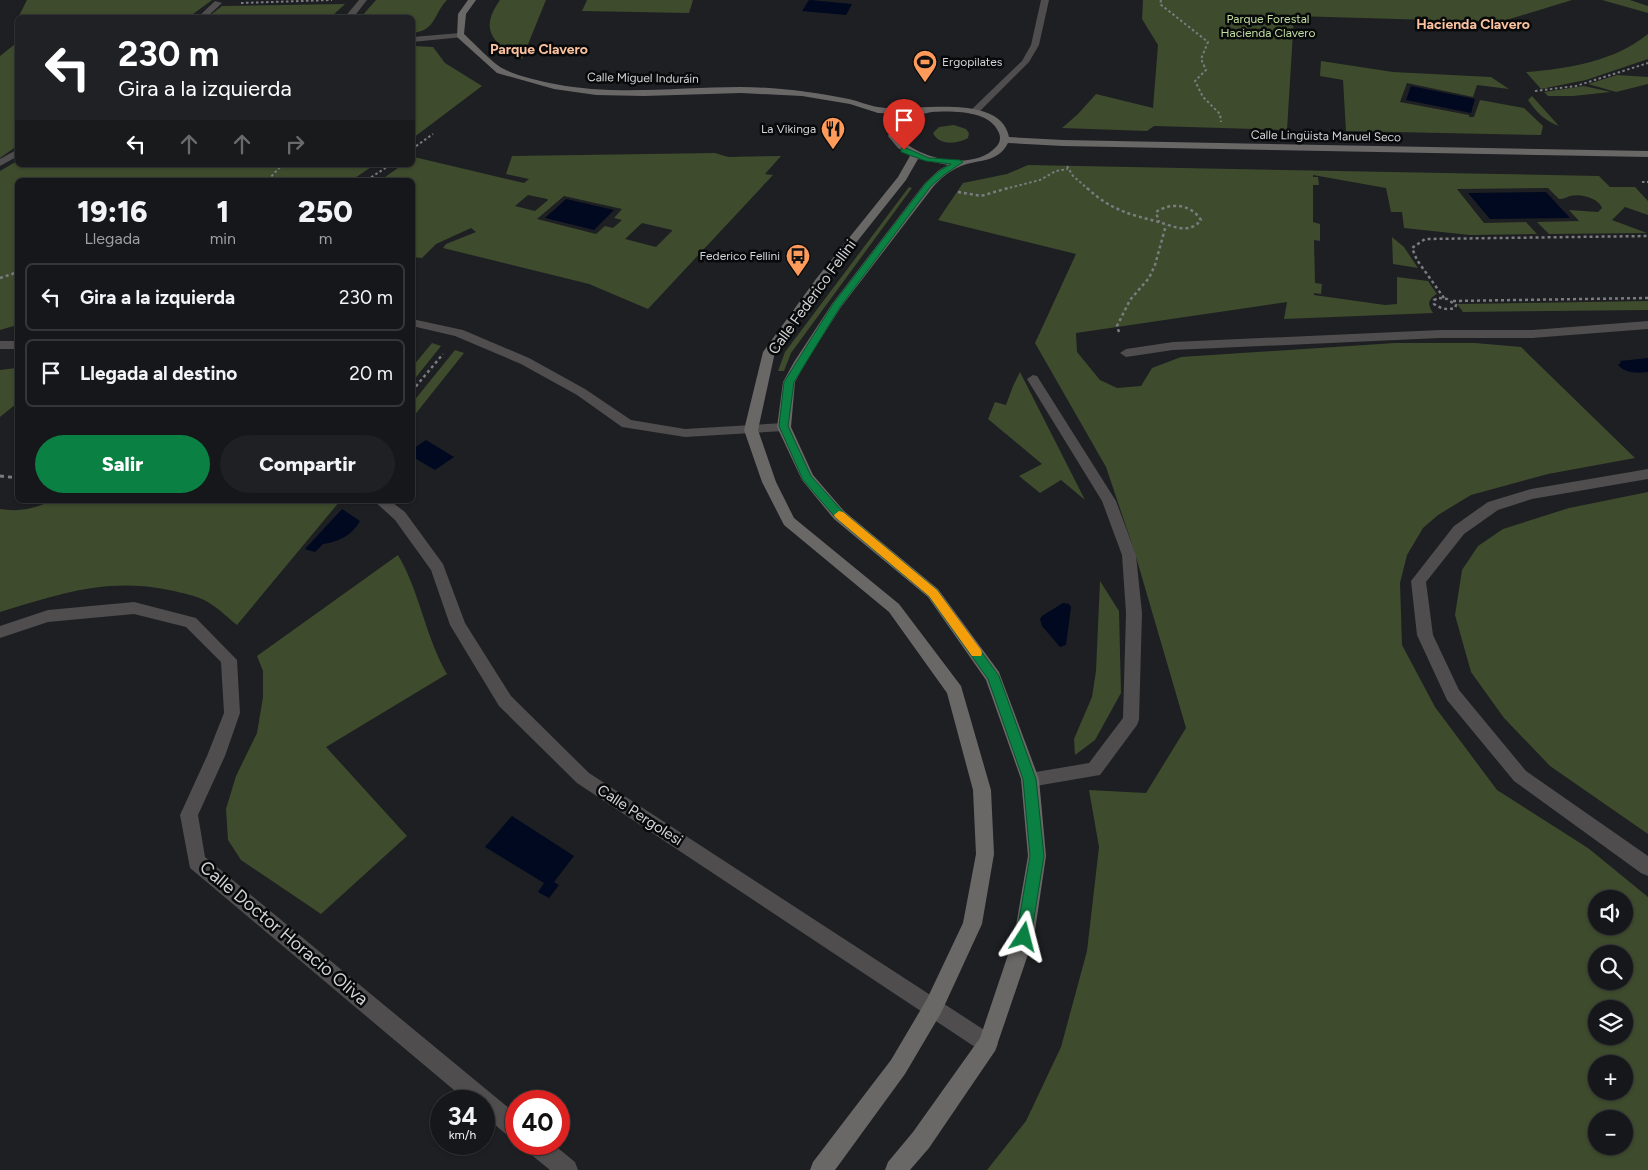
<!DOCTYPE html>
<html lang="es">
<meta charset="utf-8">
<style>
:root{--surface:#16171a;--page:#1f2023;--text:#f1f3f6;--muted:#9e9fa2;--line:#353639;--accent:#0b8043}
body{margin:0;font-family:Figtree,sans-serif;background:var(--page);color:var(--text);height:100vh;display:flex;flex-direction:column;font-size:19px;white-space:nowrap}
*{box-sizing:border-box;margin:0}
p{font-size:16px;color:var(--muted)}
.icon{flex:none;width:28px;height:28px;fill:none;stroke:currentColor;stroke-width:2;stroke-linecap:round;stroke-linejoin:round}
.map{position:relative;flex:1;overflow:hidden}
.drawer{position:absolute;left:15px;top:178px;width:400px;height:325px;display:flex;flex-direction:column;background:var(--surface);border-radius:8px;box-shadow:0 1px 4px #0004,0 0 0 1px var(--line)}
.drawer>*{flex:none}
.banner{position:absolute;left:15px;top:15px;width:400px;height:152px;border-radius:8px;box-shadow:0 1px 4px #0004,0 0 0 1px var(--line);background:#202124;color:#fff;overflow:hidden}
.controls{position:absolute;left:1588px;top:890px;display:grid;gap:10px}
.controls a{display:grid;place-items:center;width:45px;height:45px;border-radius:50%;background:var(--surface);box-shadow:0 1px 4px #0004,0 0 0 1px var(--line);font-size:25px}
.speed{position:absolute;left:430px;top:1090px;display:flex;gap:10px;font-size:25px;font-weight:700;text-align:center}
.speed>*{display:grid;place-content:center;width:65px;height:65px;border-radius:50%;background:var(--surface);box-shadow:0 1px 4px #0004,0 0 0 1px var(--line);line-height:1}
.speed small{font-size:12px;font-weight:400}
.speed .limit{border:8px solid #d22;background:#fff;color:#111}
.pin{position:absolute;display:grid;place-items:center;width:42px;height:42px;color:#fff;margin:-51px -21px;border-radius:50% 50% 50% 0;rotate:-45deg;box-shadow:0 0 5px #0007}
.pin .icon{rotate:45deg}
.me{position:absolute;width:55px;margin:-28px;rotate:9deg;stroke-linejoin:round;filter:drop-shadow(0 0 4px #0008)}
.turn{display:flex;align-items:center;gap:18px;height:105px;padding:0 20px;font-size:22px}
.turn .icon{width:65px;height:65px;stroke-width:2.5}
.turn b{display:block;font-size:35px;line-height:42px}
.lanes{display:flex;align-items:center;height:48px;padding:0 20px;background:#0003;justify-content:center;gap:25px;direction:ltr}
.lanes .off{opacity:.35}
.eta{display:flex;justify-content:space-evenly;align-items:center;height:85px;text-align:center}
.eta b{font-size:30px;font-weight:800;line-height:35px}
.primary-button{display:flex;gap:10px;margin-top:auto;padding:10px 20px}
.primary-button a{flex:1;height:58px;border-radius:30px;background:var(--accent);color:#fff;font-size:20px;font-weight:800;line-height:58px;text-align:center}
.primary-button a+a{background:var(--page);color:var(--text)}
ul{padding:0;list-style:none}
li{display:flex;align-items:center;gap:15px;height:68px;margin:0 10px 8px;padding:0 10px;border:2px solid var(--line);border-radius:8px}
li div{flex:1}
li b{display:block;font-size:19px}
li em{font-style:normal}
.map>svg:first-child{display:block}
</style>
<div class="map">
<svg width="1648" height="1170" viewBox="0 0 1648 1170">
<rect width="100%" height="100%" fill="#1d1f22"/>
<g fill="#3e4b2d" fill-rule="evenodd">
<path d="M 27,0 L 212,0 L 189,17 L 25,18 L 26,15 L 19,16 Z"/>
<path d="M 376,0 L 447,0 C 433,15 436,30 413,33 L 412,18 L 361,17 Z"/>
<path d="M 500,0 L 546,0 L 522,59 C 494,44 478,31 500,0 Z"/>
<path d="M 587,0 L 693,0 L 689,13 L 582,11 Z"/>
<path d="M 1143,0 L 1572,0 L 1500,22 L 1294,16 L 1287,130 L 1154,126 L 1147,131 L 1062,128 L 1078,114 L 1096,94 L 1153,108 L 1158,45 L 1142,19 Z"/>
<path d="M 1602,0 L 1630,0 L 1648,6 L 1648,13 Z"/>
<path d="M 345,4 L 331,17 L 208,17 L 222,6 Z"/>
<path d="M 17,30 L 17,146 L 0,158 L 0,56 L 15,44 Z"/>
<path d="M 1648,34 L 1648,59 L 1586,80 L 1541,89 L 1526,72 C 1568,69 1615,61 1648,34 Z"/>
<path d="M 413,46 L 433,47 L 445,63 L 482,86 L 413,138 Z"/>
<path d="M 1321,61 L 1393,72 L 1491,77 L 1509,89 L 1477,85 L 1473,97 L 1407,83 L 1400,102 L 1469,115 L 1469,117 L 1474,117 L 1480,100 L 1524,108 L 1543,126 L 1541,135 L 1346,131 L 1343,80 L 1320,76 Z"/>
<path d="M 1617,75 L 1648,77 L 1648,84 L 1616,92 L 1588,84 Z"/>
<path d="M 1584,86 L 1611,92 L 1573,96 L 1548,96 L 1544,92 Z"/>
<path d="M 1532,96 L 1559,126 C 1545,121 1536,112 1528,100 Z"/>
<path d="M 954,125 L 966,129 L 969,133 L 968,138 C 958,144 939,146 933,133 L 939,127 Z"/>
<path d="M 715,153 L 728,157 L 781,156 L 765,174 L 773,175 L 648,309 L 589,284 L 443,248 L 446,244 L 476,232 L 471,228 L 436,244 L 422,258 L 413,257 L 412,180 L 381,180 L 402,165 L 412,165 L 414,157 L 524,183 L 529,179 L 506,174 L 512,156 ZM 528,195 L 547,199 L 548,200 L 535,211 L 515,206 ZM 564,196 L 622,209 L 614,218 L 622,220 L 613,228 L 605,226 L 596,234 L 537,219 ZM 642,223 L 672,230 L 672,231 L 656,247 L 625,239 Z"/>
<path d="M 17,161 L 18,165 L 374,165 L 355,178 L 356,180 L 18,180 L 17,325 L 0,330 L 0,171 Z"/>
<path d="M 1028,165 L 1599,176 L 1610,187 L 1635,187 L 1648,201 L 1648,215 L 1625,207 L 1612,220 L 1647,233 L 1549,234 L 1537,222 L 1579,221 L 1569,210 L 1598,212 L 1602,208 C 1599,198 1580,193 1570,196 C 1566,197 1565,199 1559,199 L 1548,188 L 1457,189 L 1484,223 L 1526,222 L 1537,234 L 1470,235 L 1404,228 L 1402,212 L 1391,212 L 1386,188 L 1313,175 L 1313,177 L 1318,177 L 1319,185 L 1313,185 L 1313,222 L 1320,224 L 1320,241 L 1314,240 L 1315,283 L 1322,284 L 1321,294 L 1314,293 L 1314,295 L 1385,305 L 1397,304 L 1397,277 L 1428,281 L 1437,294 C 1428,299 1427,304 1433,313 L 1284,319 L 1287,302 L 1076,333 L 1077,352 L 1100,380 L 1117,388 L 1141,386 L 1152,368 L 1181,357 L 1395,343 L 1475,343 L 1521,347 L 1635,458 L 1548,474 L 1471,495 L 1438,515 L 1423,528 L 1407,555 L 1400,583 L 1402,645 L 1435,707 L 1497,790 L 1588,848 L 1648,897 L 1648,1170 L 987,1170 L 1026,1121 L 1061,1047 L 1087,951 L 1099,847 L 1089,790 L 1146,793 L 1186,728 L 1134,550 L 1106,467 L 1035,343 L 1076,254 L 938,220 L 963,183 L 1007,174 ZM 1596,899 L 1624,899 L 1624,926 L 1596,926 ZM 1596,954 L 1624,954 L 1624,981 L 1596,981 ZM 1596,1009 L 1624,1009 L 1624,1036 L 1596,1036 ZM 1596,1064 L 1624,1064 L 1624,1091 L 1596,1091 ZM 1596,1119 L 1624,1119 L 1624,1146 L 1596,1146 Z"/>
<path d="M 909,187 L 912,188 L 791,353 L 784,371 L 778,371 L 785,352 Z"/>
<path d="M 1392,237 L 1404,247 L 1418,268 L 1393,264 Z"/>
<path d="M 1648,301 L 1648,310 L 1463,312 L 1457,304 Z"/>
<path d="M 432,343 L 441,346 L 413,381 L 413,366 Z"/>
<path d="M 455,350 L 464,353 L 413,417 L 413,402 Z"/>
<path d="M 16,368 L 16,404 L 0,417 L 0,370 Z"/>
<path d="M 1020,372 L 1085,500 L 1061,480 L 1040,493 L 1019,476 L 1042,464 L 988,419 L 995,402 L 1006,405 L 1013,386 Z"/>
<path d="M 1648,492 L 1648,834 L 1550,766 L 1504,718 L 1471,672 L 1455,615 L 1462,570 L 1478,546 L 1503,529 L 1569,508 Z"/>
<path d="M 52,500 L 337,500 L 340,501 L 237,625 C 227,617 217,607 206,601 C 195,595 182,593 169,590 C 107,577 59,594 0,612 L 0,509 C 18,512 36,509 52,500 Z"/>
<path d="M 398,555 C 420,592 425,636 447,674 L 326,747 L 407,836 L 321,914 L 241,860 L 228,840 L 226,809 L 236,776 L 257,733 L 263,697 L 263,671 L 257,656 Z"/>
<path d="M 1100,581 L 1119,611 L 1121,693 L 1095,740 L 1075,755 L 1074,739 L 1092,697 L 1096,671 Z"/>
</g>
<g fill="#000920">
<path d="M 809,0 L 810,0 L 852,4 L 846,15 L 802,11 Z"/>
<path d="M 1411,86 L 1475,99 L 1471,113 L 1406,100 Z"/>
<path d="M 1546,192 L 1570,218 L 1490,219 L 1468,193 Z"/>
<path d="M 566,199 L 614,210 L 594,230 L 545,218 Z"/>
<path d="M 1648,358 L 1648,372 C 1637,373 1626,374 1618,365 L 1621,362 L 1620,361 Z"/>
<path d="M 426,440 L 454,457 L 435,470 L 413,457 L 413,449 Z"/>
<path d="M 342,509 L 360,521 C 352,535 339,542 323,544 L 315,552 L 305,549 Z"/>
<path d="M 1063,603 L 1069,604 L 1071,607 L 1066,645 L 1060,647 L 1042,626 L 1040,619 L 1042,616 Z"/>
<path d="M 512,816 L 574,856 L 554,882 L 559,885 L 549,898 L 538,892 L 544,883 L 485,847 Z"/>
</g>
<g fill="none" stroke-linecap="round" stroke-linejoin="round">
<g stroke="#7b7c7f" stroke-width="2" stroke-dasharray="2.5 2.5" stroke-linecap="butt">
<path d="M 1161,0 L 1160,4 L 1208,42 L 1201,59 L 1206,70 L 1195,81 L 1203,97 L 1220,114 L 1221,122"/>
<path d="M 241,3 L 332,0"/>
<path d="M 1535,91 L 1576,86 L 1648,63"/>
<path d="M 412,149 L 433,134"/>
<path d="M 1067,166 L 1073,176 L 1088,189"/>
<path d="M 268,180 L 282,165"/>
<path d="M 367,180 L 390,165"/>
<path d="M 1642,182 L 1648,182"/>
<path d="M 1005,189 L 1040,180 L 1056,171 L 1068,169"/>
</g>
<g stroke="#7b7c7f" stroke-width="2.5" stroke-dasharray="3 3" stroke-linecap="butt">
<path d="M 1087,188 C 1111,210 1128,214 1159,222 C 1173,226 1189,235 1201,220 C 1191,204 1171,202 1156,212 L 1159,222"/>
<path d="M 958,192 L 981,196 L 1008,188"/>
<path d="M 0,278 L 18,272"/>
<path d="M 1439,298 L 1447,299 L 1456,305 L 1455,308 C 1447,310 1441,309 1434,304 L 1434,300 Z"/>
<path d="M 1444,298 L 1417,260 L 1412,248 L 1425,239 L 1648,236"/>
<path d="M 1453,301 L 1648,298"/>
<path d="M 1119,332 L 1117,326 L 1130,300 L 1149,278 L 1155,265 L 1166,225"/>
<path d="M 412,391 L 443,354"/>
</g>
<path stroke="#7b7c7f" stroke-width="3" stroke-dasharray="4 4" stroke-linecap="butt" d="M 0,476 L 18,478"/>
<g fill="#4f4d4d" fill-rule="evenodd">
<path d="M 1648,321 L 1648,329 L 1532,338 L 1440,338 L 1173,350 L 1126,357 L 1120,353 L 1126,349 L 1173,342 L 1440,330 L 1532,330 Z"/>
<path d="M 1033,375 L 1037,376 L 1116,501 L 1136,555 L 1142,613 L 1139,720 L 1137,725 L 1100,775 L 1030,787 L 1024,784 L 1021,779 L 1024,774 L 1089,763 L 1123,718 L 1126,613 L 1122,555 L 1102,501 L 1027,379 Z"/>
</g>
<g fill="#4f4d4d" fill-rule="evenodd">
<path d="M 359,0 L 367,0 L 353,18 L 344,18 Z"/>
<path d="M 1041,0 L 1049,0 L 1039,45 L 1029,62 L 977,114 L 971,114 L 971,110 L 1022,61 L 1031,45 Z"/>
<path d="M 215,1 L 222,3 L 206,18 L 197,18 Z"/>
<path d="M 460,33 L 463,33 L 463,37 L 412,42 L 412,37 Z"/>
<path d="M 18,149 L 18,156 L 0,166 L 0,159 Z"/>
<path d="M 412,319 L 463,330 L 529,358 L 585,389 L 631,420 L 685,429 L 784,423 L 791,427 L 784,431 L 685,437 L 622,427 L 577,395 L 521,364 L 455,336 L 412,326 Z"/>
<rect x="0" y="341" width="18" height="8"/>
<path d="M 1648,469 L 1648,479 L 1532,499 L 1498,510 L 1464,534 L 1426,582 L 1433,635 L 1459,690 L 1526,771 L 1648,856 L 1648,876 L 1641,873 L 1514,781 L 1447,700 L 1417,635 L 1411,581 L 1454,526 L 1488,502 L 1531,489 Z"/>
<path d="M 373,500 L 389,500 L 405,512 L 443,564 L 465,623 L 511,696 L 589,773 L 995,1037 L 998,1044 L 995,1051 L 988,1054 L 981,1051 L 577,783 L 499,706 L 450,625 L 431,570 L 395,520 Z"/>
<path d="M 134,602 L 196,618 L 237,660 L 240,713 L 225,756 L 198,815 L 205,857 L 516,1114 L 516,1139 L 508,1136 L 484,1115 L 484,1101 L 467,1101 L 190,868 L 180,815 L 207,756 L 224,713 L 221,662 L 186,627 L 134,614 L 48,622 L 0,638 L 0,626 L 48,610 Z"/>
<path d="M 525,1144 L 553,1144 L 575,1162 L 578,1170 L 550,1170 L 528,1152 Z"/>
</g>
<path fill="#6a6767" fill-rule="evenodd" d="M 468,0 L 476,0 L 466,14 L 464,34 C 474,43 493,64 504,69 C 517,76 540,81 555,84 C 616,96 679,87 740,87 C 777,87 813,92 849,99 C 859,101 869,106 878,107 C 910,113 1000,91 1009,137 L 1063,140 L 1648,151 L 1648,157 L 1063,146 L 1008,143 C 998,163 979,159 961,166 C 949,171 941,178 933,187 L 841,307 L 806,362 L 795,382 L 791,427 L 813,475 L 844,511 L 938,589 L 999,672 L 1039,779 L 1046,856 L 1034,937 L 995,1051 L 929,1148 L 910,1170 L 885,1170 L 888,1162 L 913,1132 L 980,1038 L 1014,937 L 1028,856 L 1021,779 L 986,680 L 928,597 L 834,519 L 802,480 L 777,427 L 783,382 L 794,362 L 832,304 L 925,183 L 939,170 L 948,165 L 918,159 L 906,180 L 824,283 L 775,352 L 758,430 L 776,482 L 794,518 L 899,604 L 961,686 L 991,790 L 994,854 L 982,924 L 941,1013 L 905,1074 L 835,1170 L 810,1170 L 813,1162 L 891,1060 L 927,999 L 963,923 L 976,854 L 973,790 L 947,693 L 889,612 L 784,525 L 762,482 L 744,430 L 763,352 L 816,279 L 898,177 L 910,156 L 898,148 L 888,136 L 894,122 L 904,114 L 878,113 L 850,104 L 802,96 L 741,93 L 644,96 L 596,95 L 554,89 L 497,73 L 457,37 L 458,14 ZM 932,112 C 952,111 990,110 999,133 C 1001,138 1000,143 996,147 C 973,172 917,159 898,136 C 901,119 917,115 932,112 Z"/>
</g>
<path fill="#0b8043" stroke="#07532c" d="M 901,148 L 906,148 L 929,158 L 960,160 L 963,162 L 945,174 L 931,186 L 840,307 L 794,382 L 788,426 L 811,476 L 843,512 L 937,590 L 999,676 L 1036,779 L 1044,856 L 1031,937 L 1029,942 L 1024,944 L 1019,942 L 1016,937 L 1030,856 L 1023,779 L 988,679 L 929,596 L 835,517 L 803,480 L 779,426 L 784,382 L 833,304 L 926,183 L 939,171 L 951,164 L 926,161 L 901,152 Z"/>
<path fill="#f59e0b" d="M 839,511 L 843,512 L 937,590 L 981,650 L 982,653 L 981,656 L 972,656 L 929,596 L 835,517 L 834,515 Z"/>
<defs>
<symbol id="stadium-pin" viewBox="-11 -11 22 30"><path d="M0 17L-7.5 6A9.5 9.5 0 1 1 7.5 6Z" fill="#ff9b5a" stroke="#08090a"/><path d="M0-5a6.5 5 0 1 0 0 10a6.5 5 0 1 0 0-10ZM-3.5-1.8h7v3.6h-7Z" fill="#111"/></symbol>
<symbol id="restaurant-pin" viewBox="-11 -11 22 30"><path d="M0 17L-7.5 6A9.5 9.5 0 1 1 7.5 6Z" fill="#ff9b5a" stroke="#08090a"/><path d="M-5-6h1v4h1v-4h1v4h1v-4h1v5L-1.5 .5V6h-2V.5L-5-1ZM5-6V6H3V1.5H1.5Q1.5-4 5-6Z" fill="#111"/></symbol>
<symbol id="bus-pin" viewBox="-11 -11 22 30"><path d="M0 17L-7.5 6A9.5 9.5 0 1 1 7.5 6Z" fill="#ff9b5a" stroke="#08090a"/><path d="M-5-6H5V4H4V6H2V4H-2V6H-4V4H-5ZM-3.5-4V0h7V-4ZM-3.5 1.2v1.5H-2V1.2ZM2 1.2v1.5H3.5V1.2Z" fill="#111"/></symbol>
</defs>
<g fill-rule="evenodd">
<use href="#stadium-pin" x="911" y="48" width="28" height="38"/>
<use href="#restaurant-pin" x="819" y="115" width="28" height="38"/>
<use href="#bus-pin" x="784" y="242" width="28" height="38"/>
</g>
<g text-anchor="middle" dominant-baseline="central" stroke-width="5" stroke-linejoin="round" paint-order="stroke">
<g font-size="12" fill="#c2dea0" stroke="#08090a">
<text x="1268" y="19">Parque Forestal<tspan x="1268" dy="14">Hacienda Clavero</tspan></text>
</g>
<g font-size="12" fill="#d3d4d6" stroke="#08090a" text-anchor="end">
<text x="942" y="62" text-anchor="start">Ergopilates</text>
<text x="816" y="129">La Vikinga</text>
<text x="780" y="256">Federico Fellini</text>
</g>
<g font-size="12" fill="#d3d4d6" stroke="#08090a">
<text transform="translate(643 78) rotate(1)">Calle Miguel Induráin</text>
<text transform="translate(1326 136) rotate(1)">Calle Lingüista Manuel Seco</text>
</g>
<g font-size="14" font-weight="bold" fill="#fac19f" stroke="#08090a">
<text x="1473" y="24">Hacienda Clavero</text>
<text x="539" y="49">Parque Clavero</text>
</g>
<g font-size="15" fill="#d3d4d6" stroke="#08090a">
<text transform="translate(812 297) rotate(-54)">Calle Federico Fellini</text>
<text transform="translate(640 815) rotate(33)">Calle Pergolesi</text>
</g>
<g font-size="18" fill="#d3d4d6" stroke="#08090a">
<text transform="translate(284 933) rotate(40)">Calle Doctor Horacio Oliva</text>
</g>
</g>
</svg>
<div class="controls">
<a><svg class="icon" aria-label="sound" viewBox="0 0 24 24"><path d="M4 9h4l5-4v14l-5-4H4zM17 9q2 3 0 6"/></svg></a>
<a><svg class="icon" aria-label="search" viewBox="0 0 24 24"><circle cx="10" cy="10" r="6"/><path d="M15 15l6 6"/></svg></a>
<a><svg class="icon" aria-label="layers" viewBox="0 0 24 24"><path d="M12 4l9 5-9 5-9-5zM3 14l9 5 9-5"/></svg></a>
<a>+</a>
<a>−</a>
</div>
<div class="speed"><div>34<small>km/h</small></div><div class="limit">40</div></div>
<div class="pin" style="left:904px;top:150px;background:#d93025"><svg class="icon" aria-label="arrive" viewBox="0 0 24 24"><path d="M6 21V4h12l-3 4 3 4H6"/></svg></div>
<svg class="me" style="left:1024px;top:937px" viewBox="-20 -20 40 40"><path d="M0-17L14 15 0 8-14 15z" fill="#0b8043" stroke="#fff" stroke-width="4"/></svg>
<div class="banner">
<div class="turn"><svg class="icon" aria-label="left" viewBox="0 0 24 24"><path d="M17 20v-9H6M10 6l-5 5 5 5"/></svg><div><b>230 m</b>Gira a la izquierda</div></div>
<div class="lanes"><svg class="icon" aria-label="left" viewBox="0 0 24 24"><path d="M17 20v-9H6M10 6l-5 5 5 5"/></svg><svg class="icon off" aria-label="ahead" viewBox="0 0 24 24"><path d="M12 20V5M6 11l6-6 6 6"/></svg><svg class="icon off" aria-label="ahead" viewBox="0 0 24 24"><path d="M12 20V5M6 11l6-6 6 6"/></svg><svg class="icon off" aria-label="right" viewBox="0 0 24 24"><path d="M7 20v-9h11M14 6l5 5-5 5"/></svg></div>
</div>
<section class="drawer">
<div class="eta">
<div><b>19:16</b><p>Llegada</p></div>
<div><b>1</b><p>min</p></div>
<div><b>250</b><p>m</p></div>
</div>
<ul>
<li><svg class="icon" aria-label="left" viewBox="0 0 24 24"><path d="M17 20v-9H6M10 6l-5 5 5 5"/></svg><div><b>Gira a la izquierda</b></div><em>230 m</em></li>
<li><svg class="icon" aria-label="arrive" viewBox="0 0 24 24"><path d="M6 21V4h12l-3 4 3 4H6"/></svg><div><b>Llegada al destino</b></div><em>20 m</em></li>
</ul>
<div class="primary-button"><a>Salir</a><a>Compartir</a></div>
</section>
</div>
